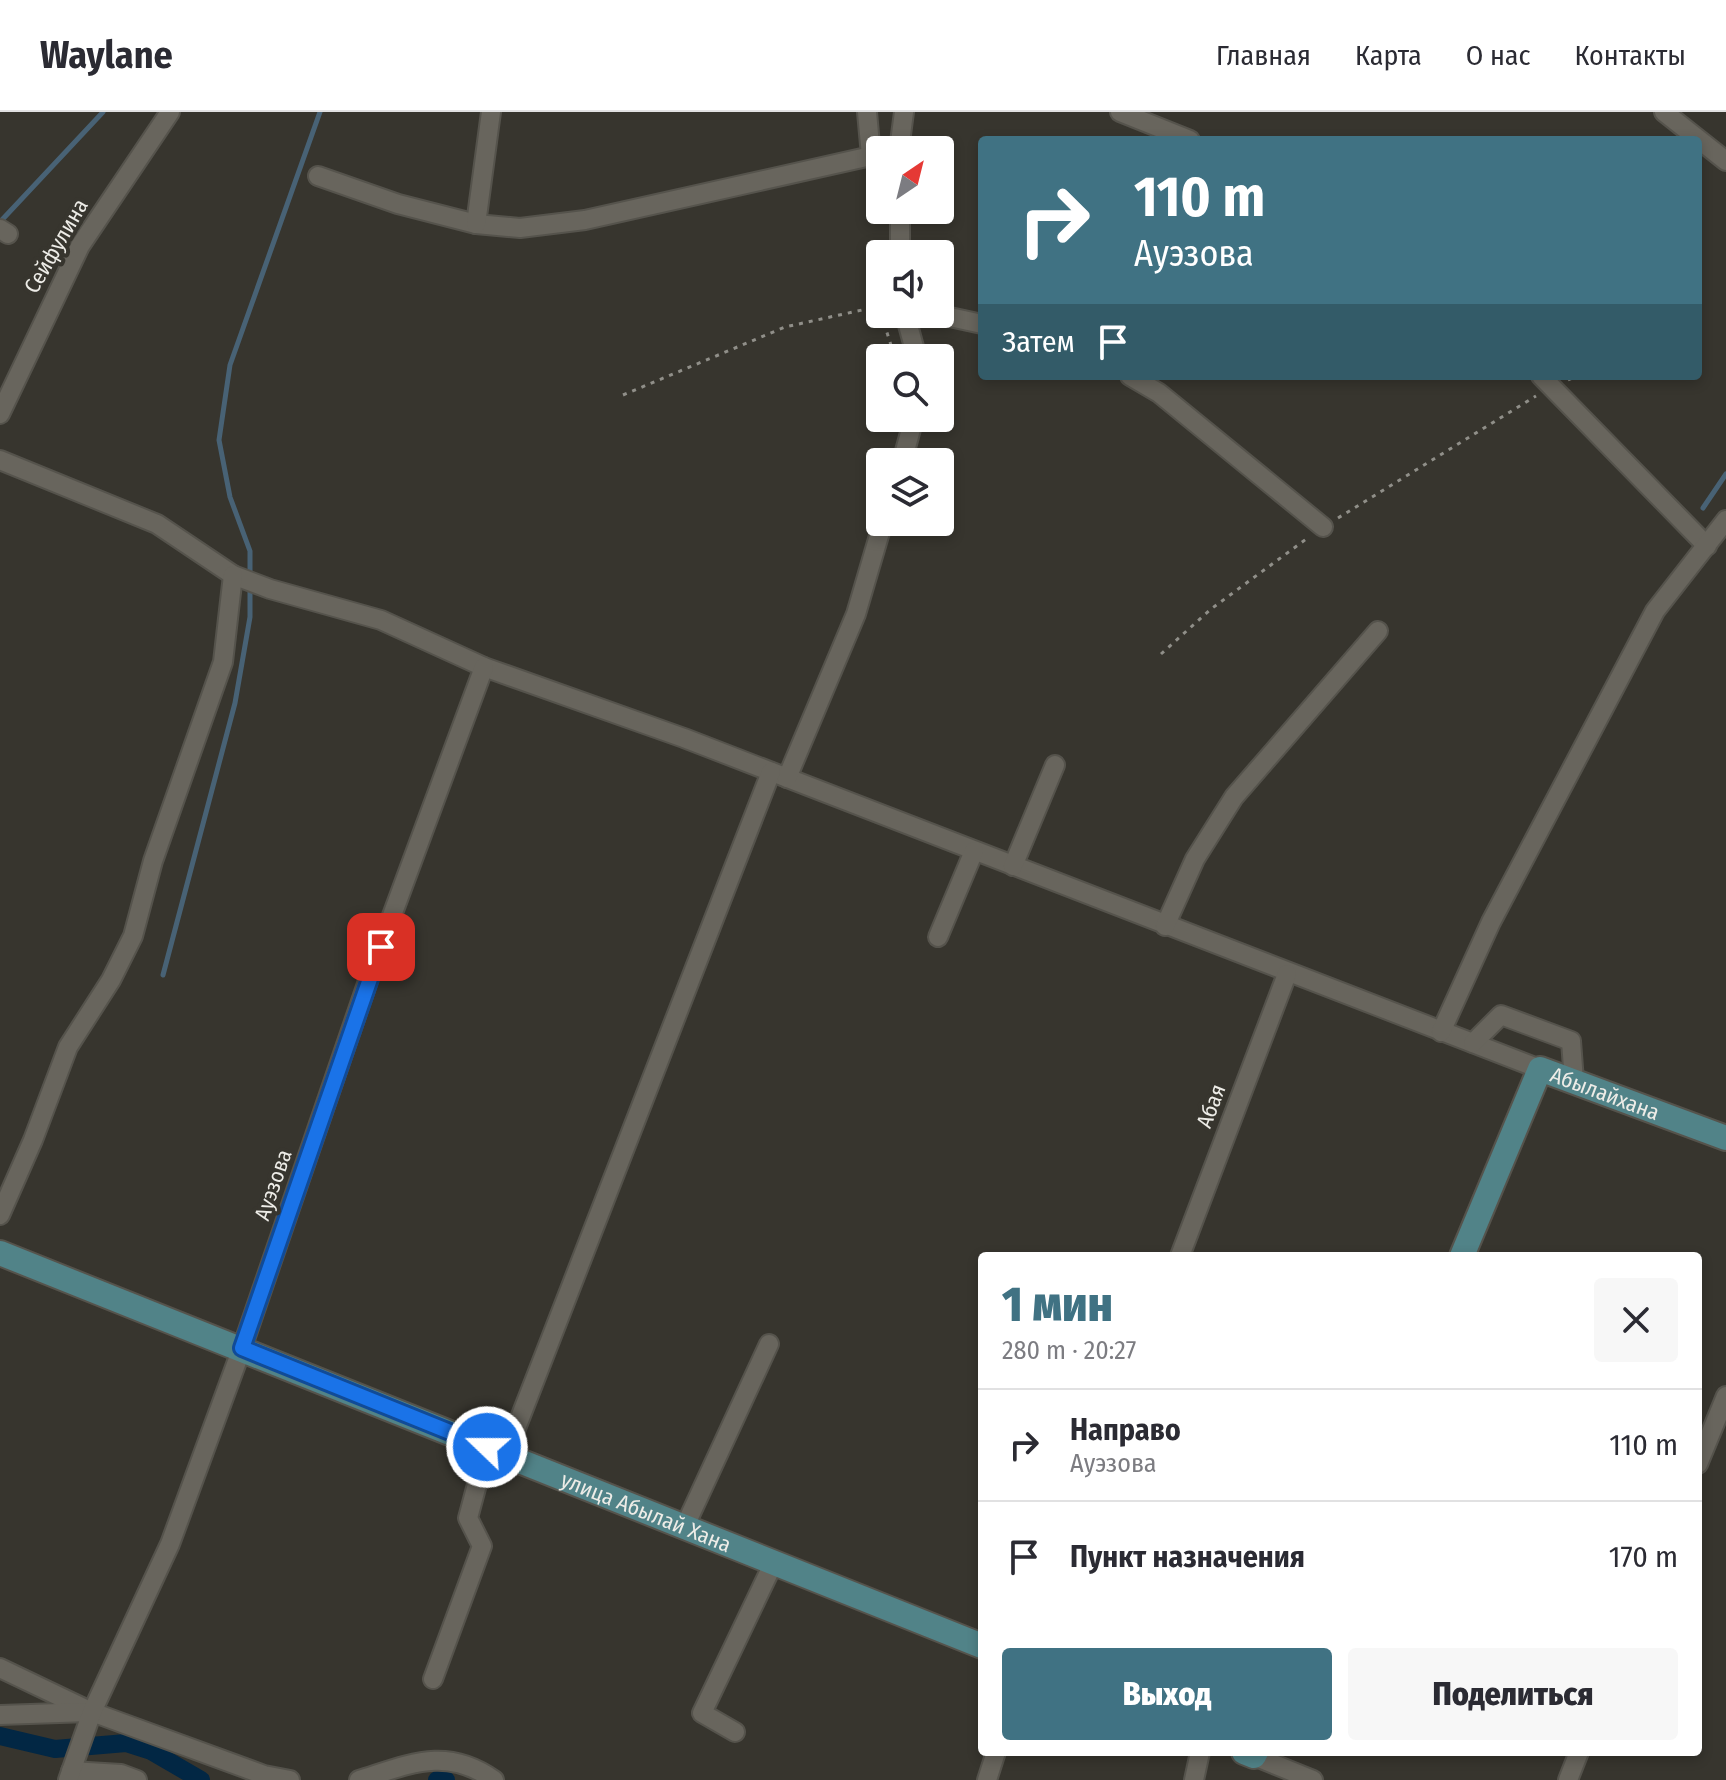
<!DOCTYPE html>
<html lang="ru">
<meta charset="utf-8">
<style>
:root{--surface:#fff;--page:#f7f7f7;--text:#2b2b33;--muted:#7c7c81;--line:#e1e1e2;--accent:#407283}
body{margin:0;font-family:"Fira Sans Condensed",sans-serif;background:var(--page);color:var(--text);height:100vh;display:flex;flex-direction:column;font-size:30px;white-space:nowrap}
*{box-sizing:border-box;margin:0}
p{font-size:26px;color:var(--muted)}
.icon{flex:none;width:44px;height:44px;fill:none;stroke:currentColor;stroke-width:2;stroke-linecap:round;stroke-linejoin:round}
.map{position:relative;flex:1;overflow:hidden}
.side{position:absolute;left:978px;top:1140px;width:724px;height:504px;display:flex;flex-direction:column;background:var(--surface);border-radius:8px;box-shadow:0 4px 12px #0003}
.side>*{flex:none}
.hud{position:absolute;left:978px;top:24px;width:724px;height:244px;border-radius:8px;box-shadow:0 4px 12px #0003;background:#407283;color:#fff;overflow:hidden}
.needle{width:52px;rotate:35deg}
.fabs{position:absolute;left:866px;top:24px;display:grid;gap:16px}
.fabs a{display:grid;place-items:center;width:88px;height:88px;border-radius:8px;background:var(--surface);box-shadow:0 4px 12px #0003;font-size:40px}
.pin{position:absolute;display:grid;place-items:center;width:68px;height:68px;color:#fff;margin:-34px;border-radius:16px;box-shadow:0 4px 12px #0006}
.me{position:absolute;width:88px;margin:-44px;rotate:292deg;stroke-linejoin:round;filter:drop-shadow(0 0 6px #0008)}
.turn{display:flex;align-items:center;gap:28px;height:168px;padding:0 24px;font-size:36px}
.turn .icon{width:104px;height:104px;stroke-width:2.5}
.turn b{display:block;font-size:56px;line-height:68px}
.then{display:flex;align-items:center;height:76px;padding:0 24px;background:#0003;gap:16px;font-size:30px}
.round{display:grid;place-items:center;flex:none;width:84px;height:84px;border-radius:8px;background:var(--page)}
.head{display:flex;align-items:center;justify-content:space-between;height:136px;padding:0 24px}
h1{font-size:48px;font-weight:800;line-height:60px;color:var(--accent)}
.cta{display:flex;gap:16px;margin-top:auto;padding:16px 24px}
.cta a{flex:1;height:92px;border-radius:8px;background:var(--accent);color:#fff;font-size:32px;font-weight:800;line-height:92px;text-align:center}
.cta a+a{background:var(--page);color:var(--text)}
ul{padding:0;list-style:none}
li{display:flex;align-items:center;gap:24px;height:112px;padding:0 24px;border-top:2px solid var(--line)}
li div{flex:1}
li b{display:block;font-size:30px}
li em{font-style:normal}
header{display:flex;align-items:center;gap:48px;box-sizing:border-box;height:112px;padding:0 40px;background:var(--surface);border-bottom:2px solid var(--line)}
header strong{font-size:38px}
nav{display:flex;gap:44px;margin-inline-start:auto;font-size:28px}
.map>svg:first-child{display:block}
</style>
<header>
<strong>Waylane</strong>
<nav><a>Главная</a><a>Карта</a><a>О нас</a><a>Контакты</a></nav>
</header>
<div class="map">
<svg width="1726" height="1668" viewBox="0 0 1726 1668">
<rect width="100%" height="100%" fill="#37352e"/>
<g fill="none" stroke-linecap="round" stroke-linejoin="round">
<g stroke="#486275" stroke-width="5">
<path d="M 0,110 L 103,0"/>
<path d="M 1703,396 L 1726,362"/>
<path d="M 250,465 L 250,439 L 230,385 L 219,328 L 230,253 L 320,0"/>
<path d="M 163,863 L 235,591 L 250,505 L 250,475"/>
</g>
<g stroke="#022744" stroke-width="18">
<path d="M 0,1624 L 55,1637 L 126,1631 L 151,1639 L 201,1668"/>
<path d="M 437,1668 L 446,1668"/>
</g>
<defs>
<g id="minor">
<path d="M 867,0 L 871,44"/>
<path d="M 1120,0 L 1190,28"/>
<path d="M 1664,0 L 1726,49"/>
<path d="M 899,38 L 904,0"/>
<path d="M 318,64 L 398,92 L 476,112 L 520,116 L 585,108 L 880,42"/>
<path d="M 900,98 L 900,142"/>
<path d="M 476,112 L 491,0"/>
<path d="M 0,117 L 8,122"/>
<path d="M 905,202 L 917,246"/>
<path d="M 936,202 L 982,212"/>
<path d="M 1130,264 L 1159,281 L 1323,415"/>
<path d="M 1541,264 L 1707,434"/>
<path d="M 0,302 L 80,134 L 170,0"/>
<path d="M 0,348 L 157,412 L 233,463 L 270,477 L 381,508 L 484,555 L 684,626 L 1540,957"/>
<path d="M 902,350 L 914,306"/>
<path d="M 787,666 L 856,502 L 883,410"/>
<path d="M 1013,754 L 1055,653"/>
<path d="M 1165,814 L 1195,747 L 1234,685 L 1378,519"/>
<path d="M 938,825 L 974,739"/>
<path d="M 1441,920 L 1491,810 L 1655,499 L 1726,408"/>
<path d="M 1473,931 L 1501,903 L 1571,929 L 1574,969"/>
<path d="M 0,1103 L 33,1028 L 68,935 L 111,868 L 133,824 L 153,749 L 223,550 L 233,463"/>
<path d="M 1180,1144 L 1287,862"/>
<path d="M 506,1342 L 771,660"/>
<path d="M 1698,1352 L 1726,1284"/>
<path d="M 685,1414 L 769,1232"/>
<path d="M 0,1556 L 92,1600 L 264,1663 L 290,1668"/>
<path d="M 433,1567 L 482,1434 L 468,1406 L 487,1335"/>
<path d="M 0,1603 L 89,1600"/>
<path d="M 735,1620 L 702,1601 L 774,1450"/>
<path d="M 1254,1644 L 1313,1668"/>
<path d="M 71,1659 L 121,1662 L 137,1668"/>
<path d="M 68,1668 L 92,1600 L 170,1432 L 242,1236 L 370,863 L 484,555"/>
<path d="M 359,1668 C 410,1652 446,1634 494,1668"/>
<path d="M 987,1668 L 996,1640"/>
<path d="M 1194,1668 L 1200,1640"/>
<path d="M 1568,1668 L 1579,1640"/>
</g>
<g id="major">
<path id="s1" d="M 0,1141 L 982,1534"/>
<path id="s2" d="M 1462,1144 L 1540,957 L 1726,1026"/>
<path d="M 1244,1640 L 1254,1644 L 1256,1640"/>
</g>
</defs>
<use href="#minor" stroke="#55534c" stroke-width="22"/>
<use href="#major" stroke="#55534c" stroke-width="28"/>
<g stroke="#908f89" stroke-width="3" stroke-dasharray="4 6" stroke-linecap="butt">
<path d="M 1568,268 L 1577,264"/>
<path d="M 623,283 L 785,215 L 862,198 L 884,211 L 895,246"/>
<path d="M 1338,406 L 1536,284"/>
<path d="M 1161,542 L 1211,497 L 1309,425"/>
</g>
<use href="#minor" stroke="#68655d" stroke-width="18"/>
<use href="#major" stroke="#518388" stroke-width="24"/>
</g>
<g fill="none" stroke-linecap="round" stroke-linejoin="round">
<defs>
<path id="route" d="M 381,835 L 242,1236 L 487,1335"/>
</defs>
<use href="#route" stroke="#114b97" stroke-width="20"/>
<use href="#route" stroke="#1a73e8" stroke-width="14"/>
</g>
<g text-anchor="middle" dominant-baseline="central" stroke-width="8" stroke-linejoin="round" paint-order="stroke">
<g font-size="22" fill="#edece7" stroke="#37352e">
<text transform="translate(56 134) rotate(-60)">Сейфулина</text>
<text stroke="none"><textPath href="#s2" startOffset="272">Абылайхана</textPath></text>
<text transform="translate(1211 994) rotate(-69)">Абая</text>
<text transform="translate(273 1073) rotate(-71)">Ауэзова</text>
<text stroke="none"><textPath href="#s1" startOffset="696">улица Абылай Хана</textPath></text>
</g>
</g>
</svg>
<div class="fabs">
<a><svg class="needle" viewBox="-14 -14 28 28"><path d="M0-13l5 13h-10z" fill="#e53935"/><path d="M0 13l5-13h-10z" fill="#7c7c81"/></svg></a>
<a><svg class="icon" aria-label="sound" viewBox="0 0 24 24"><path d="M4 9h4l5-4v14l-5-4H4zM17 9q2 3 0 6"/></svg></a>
<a><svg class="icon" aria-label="search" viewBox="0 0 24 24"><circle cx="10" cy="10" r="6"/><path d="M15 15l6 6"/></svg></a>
<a><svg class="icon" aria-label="layers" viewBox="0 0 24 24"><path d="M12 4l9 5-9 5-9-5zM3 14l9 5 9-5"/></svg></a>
</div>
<div class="pin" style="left:381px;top:835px;background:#d93025"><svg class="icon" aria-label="arrive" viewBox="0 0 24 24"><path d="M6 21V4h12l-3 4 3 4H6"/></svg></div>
<svg class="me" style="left:487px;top:1335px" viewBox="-20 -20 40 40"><circle r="17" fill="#1a73e8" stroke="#fff" stroke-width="3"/><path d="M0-11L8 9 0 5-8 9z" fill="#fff"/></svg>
<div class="hud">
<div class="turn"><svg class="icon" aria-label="right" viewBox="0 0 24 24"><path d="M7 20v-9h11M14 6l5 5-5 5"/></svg><div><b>110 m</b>Ауэзова</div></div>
<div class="then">Затем<svg class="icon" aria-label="arrive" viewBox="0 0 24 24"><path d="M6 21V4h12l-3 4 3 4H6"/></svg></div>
</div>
<section class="side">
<div class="head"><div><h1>1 мин</h1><p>280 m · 20:27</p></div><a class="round"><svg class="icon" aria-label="close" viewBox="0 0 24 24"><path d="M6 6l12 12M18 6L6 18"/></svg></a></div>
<ul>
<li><svg class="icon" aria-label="right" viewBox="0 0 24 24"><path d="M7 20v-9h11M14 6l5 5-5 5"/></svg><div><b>Направо</b><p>Ауэзова</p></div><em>110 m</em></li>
<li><svg class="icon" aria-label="arrive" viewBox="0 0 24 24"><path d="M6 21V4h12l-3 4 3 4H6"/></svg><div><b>Пункт назначения</b></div><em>170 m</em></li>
</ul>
<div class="cta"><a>Выход</a><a>Поделиться</a></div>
</section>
</div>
